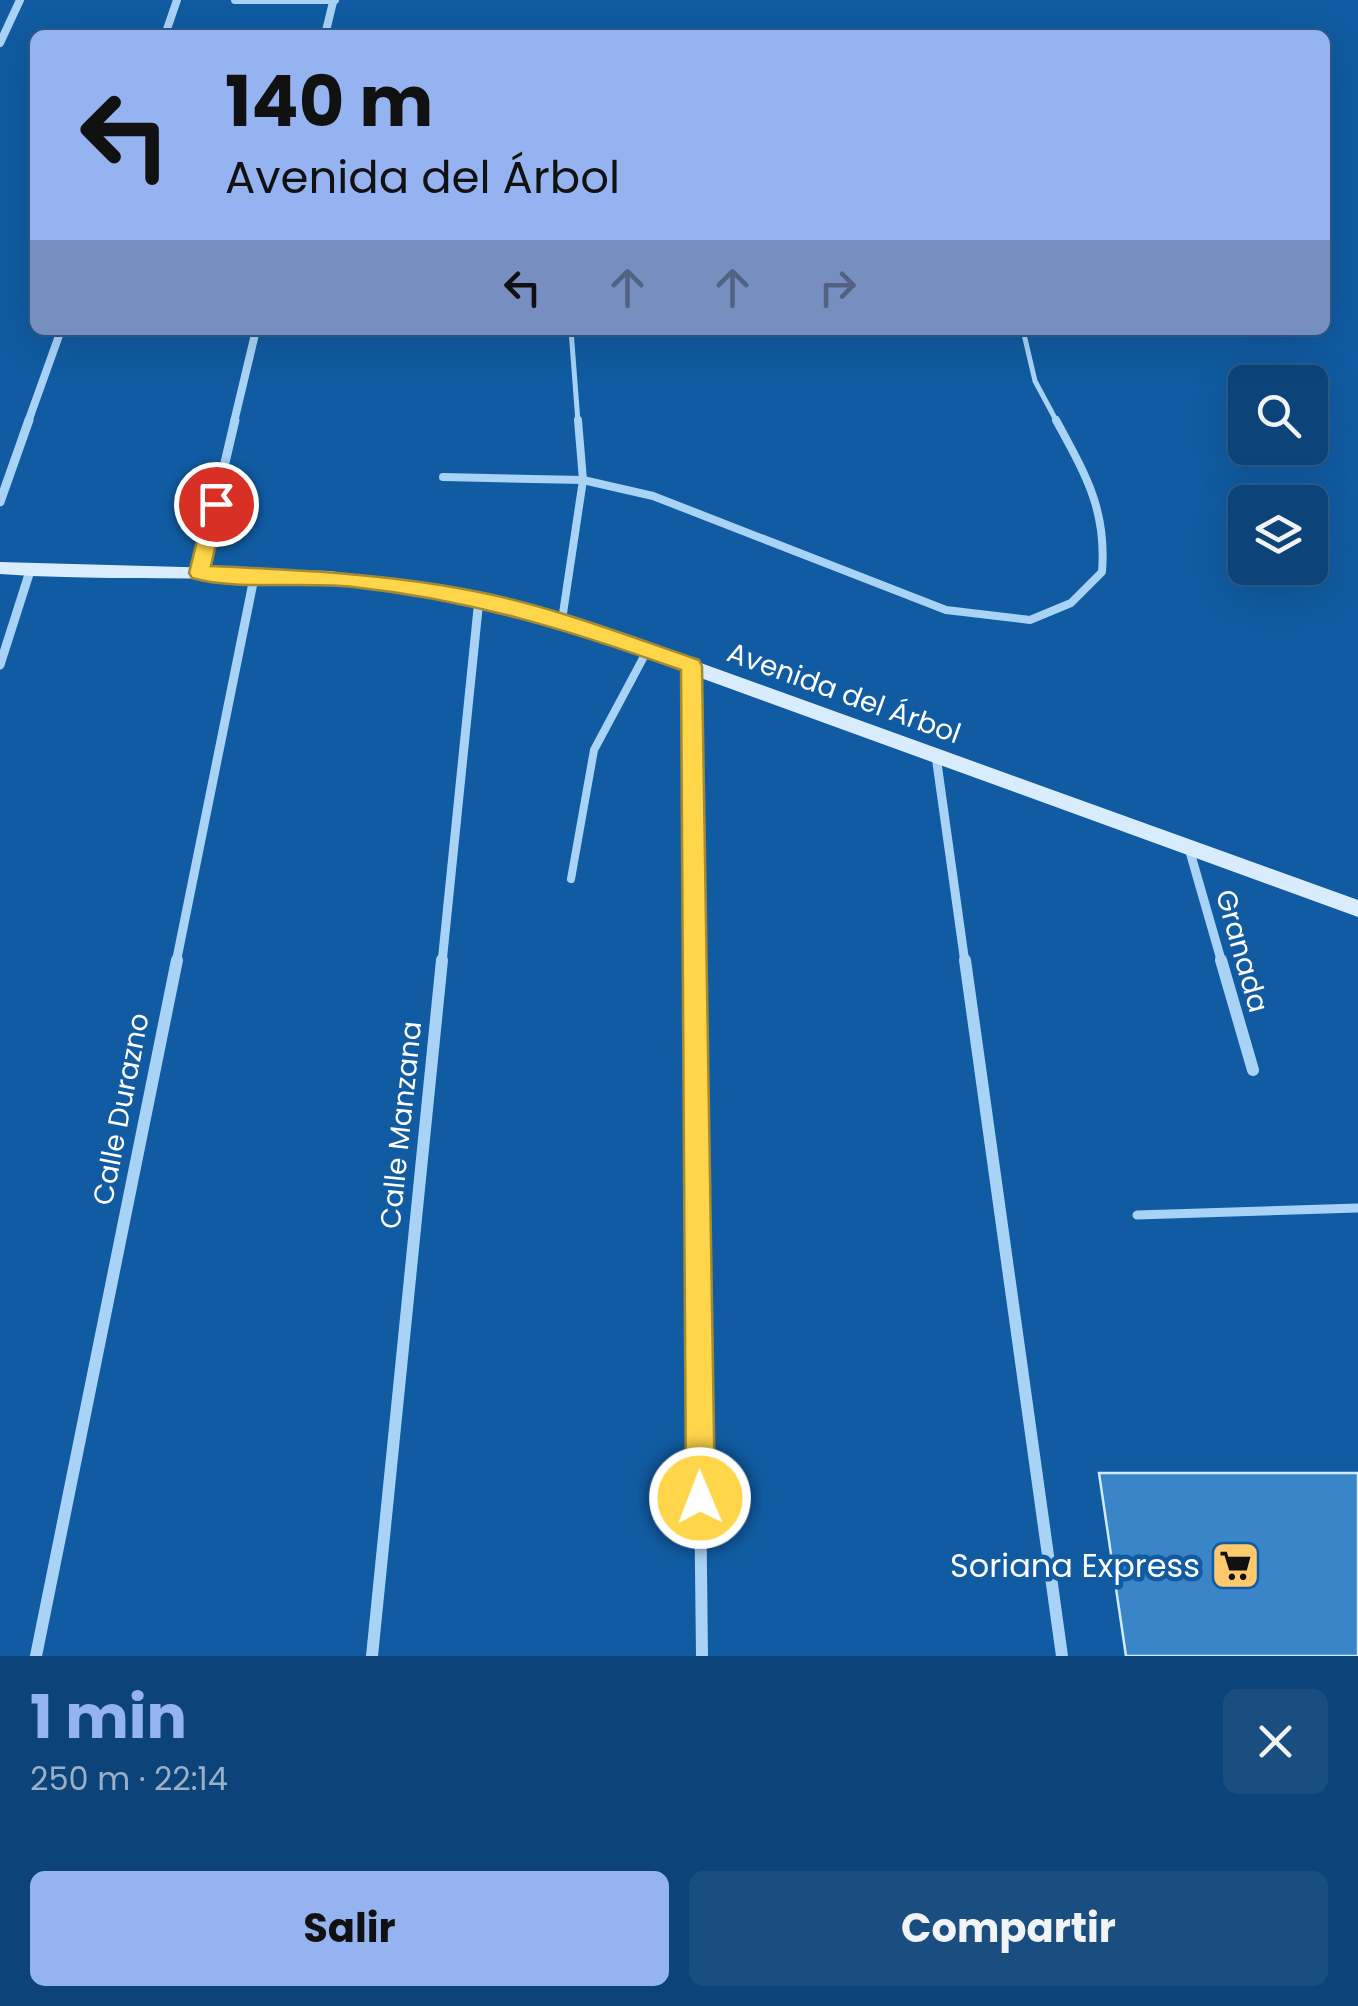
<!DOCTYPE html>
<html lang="es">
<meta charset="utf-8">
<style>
:root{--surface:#0c4479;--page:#1a4e80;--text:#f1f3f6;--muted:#9ab0c6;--line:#2c5c8a;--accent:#95b2f1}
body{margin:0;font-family:Poppins,sans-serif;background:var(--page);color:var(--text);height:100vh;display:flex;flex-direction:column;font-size:38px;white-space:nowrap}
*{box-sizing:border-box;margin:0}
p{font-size:32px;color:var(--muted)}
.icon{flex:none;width:55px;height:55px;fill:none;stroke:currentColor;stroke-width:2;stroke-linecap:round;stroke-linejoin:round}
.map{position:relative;height:1656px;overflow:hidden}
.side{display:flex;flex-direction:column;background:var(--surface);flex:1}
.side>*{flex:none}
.top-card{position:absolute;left:30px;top:30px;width:1300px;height:305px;border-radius:15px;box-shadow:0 10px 40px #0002,0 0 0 2px var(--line);background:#95b2f1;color:#111;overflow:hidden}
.tools{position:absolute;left:1228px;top:365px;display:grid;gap:20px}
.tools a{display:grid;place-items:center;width:100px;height:100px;border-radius:15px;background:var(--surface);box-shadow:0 10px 40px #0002,0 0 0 2px var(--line);font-size:50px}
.pin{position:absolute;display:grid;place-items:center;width:85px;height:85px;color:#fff;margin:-42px;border:5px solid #fff;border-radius:50%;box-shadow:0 2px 10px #0007}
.me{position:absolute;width:110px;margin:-55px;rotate:359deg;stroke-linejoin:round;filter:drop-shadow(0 0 8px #0008)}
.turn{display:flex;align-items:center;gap:35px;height:210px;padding:0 30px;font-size:45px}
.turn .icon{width:130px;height:130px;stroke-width:2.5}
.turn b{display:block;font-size:70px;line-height:85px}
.lanes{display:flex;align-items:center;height:95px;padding:0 30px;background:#0003;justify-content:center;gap:50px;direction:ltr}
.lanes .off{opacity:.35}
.round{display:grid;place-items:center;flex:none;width:105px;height:105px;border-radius:15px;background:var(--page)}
.headline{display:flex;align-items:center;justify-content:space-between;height:170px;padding:0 30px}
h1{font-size:60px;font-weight:700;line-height:75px;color:var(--accent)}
.button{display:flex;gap:20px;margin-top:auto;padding:20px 30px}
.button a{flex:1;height:115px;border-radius:15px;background:var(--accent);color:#111;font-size:40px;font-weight:700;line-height:115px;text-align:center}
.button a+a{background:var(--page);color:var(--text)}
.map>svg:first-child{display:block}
</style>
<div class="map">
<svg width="1358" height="1656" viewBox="0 0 1358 1656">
<rect width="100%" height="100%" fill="#105ba1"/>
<path fill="#3985c8" stroke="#d2eafe" stroke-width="2.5" d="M 1099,1473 L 1358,1473 L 1358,1656 L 1126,1656 Z"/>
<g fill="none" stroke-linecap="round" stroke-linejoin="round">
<g stroke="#a8d2f6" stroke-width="5">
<path d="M 571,330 L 578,422"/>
<path d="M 1023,330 L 1035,381 L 1057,422"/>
</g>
<g stroke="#a8d2f6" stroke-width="8">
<path d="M 443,477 L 583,480 L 653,496 L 946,610 L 1030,620 L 1071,603 L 1102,572 C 1107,509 1085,474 1056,420"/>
<path d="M 562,620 L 583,480 L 578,420"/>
<path d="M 571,879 L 594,750 L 648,649"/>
</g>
<path stroke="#a8d2f6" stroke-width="9" d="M 1137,1215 L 1358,1208"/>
<g stroke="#a8d2f6" stroke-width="8">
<path d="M 235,0 L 335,0"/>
<path d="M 165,35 L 177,0"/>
<path d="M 325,35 L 333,2"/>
<path d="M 0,43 L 20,0"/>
<path d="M 28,422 L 61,330"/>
<path d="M 234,422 L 256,330"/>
</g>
<g stroke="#a8d2f6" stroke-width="9">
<path d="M 0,502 L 29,420"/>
<path d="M 199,573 L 235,420"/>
<path d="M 0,665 L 30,571"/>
<path d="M 691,666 L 694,963"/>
<path d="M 936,756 L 965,963"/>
<path d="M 1188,845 L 1222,963"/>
<path d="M 176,963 L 255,573"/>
<path d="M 442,963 L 479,599"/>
</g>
<g stroke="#a8d2f6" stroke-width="12">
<path d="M 694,960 L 702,1656"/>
<path d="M 965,960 L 1062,1656"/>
<path d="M 1221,960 L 1253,1070"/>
<path d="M 36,1656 L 177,960"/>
<path d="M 372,1656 L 442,960"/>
</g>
<path fill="#d9ecfe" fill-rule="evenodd" d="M 0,562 L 330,571 L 447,588 L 562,613 L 1358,900 L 1358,917 L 558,626 C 470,604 380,585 289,581 C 193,576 96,581 0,574 Z"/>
</g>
<path fill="#ffd54a" stroke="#a68a30" stroke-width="2.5" d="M 216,497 L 225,504 L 211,566 C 301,570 390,574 479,592 C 554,607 626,635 699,660 L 702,666 L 715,1498 L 711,1508 L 700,1512 L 690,1508 L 686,1498 L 681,670 C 569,630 472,600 353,587 C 305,581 237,591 192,578 L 189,573 L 206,504 Z"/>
<defs>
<symbol id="supermarket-square" viewBox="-11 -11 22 22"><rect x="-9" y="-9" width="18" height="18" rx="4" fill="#ffc96d" stroke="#105ba1"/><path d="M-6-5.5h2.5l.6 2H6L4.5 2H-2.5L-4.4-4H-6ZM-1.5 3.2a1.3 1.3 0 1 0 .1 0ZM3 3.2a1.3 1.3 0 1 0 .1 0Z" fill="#111"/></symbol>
</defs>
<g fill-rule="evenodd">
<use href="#supermarket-square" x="1208" y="1538" width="55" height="55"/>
</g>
<g text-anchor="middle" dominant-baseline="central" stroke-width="9" stroke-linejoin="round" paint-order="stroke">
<g font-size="28" fill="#fff" stroke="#105ba1">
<text transform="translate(844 693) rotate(20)">Avenida del Árbol</text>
<text transform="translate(1242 951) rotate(74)">Granada</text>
<text transform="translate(121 1109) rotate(-79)">Calle Durazno</text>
<text transform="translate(401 1125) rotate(-84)">Calle Manzana</text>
</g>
<g font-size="32" fill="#fff" stroke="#105ba1" text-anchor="end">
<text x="1200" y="1565">Soriana Express</text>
</g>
</g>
</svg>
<div class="tools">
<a><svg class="icon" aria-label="search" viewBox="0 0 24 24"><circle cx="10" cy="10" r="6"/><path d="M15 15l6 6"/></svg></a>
<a><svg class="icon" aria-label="layers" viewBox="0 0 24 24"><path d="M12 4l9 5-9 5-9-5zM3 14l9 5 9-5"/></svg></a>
</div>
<div class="pin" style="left:216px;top:504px;background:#d93025"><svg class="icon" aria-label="arrive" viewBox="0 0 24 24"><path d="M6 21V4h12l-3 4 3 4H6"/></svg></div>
<svg class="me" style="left:700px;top:1498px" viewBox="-20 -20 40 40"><circle r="17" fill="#ffd54a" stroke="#fff" stroke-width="3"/><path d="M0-11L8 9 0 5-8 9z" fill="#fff"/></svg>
<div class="top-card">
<div class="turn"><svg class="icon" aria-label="left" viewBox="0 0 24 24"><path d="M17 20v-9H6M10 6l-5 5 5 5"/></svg><div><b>140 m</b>Avenida del Árbol</div></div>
<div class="lanes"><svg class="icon" aria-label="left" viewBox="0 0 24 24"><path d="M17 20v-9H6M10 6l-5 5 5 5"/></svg><svg class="icon off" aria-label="ahead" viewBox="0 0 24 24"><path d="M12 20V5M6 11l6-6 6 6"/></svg><svg class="icon off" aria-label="ahead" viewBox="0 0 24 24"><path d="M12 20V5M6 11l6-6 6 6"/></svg><svg class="icon off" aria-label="right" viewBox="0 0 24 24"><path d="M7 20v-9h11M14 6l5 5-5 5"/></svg></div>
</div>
</div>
<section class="side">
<div class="headline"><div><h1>1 min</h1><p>250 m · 22:14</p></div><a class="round"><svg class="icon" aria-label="close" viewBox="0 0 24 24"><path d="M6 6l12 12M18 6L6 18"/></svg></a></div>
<div class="button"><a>Salir</a><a>Compartir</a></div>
</section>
